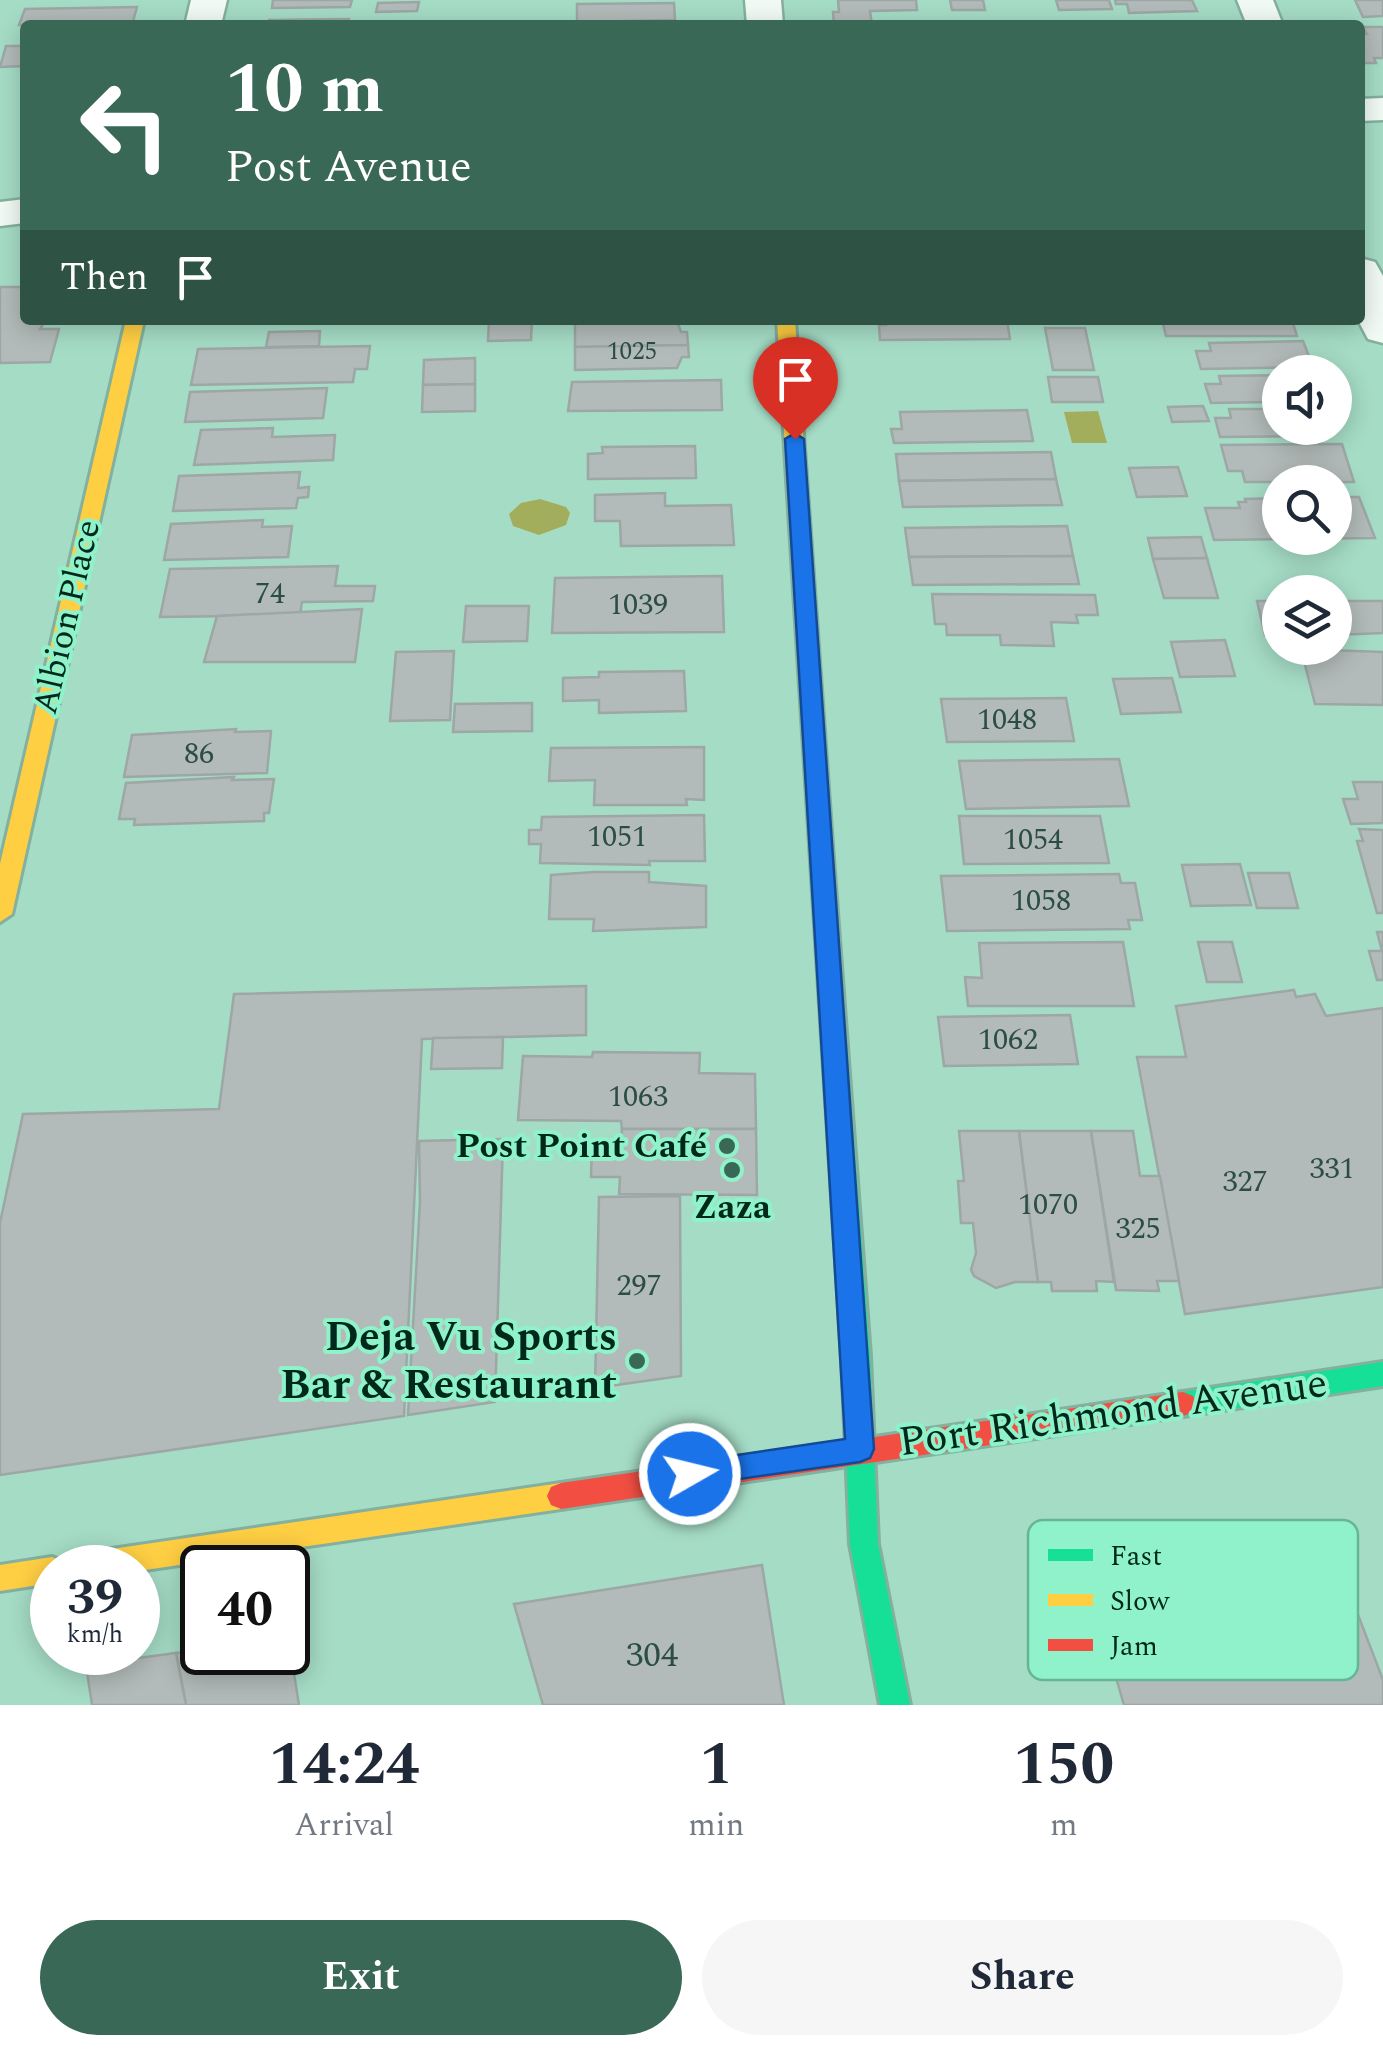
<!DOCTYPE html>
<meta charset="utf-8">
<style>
:root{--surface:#fff;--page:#f6f6f7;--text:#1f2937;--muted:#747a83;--accent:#3a6857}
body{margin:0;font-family:Spectral,serif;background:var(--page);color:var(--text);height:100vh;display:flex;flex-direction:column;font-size:38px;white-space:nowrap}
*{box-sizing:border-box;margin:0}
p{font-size:32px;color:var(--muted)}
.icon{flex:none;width:55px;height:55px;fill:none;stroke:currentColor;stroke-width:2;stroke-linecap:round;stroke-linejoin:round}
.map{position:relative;height:1705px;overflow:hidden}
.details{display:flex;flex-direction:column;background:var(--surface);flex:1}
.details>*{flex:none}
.guide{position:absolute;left:20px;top:20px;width:1345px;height:305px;border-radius:10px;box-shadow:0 5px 25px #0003;background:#3a6857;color:#fff;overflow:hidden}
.tools{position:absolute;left:1262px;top:355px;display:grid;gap:20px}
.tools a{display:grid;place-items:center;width:90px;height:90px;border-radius:50%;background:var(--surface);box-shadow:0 5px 25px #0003;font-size:50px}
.speed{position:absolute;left:30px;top:1545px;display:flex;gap:20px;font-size:50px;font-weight:700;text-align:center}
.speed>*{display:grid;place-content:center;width:130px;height:130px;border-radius:50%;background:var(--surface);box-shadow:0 5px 25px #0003;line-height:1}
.speed small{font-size:25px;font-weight:400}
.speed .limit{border:5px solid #111;border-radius:15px;background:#fff;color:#111}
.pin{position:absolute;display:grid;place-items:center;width:85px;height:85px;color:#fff;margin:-102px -42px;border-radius:50% 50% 50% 0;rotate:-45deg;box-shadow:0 0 10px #0007}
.pin .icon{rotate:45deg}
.me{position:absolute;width:110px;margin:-55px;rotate:82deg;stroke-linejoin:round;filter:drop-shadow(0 0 8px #0008)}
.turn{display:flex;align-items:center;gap:35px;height:210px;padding:0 40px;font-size:45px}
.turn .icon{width:130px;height:130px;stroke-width:2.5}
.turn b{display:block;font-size:70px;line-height:85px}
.then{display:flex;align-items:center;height:95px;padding:0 40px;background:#0003;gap:20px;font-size:38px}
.eta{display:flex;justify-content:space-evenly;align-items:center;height:170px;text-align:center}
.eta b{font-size:60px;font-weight:700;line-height:70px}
.cta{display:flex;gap:20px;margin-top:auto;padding:20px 40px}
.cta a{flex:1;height:115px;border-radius:60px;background:var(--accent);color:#fff;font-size:40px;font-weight:700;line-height:115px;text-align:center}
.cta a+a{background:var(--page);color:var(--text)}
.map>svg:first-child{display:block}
</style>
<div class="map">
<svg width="1383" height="1705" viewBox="0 0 1383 1705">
<rect width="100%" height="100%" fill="#a5dcc6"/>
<g fill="#a2ae5c">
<path d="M 1098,411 L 1107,443 L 1072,443 L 1064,412 Z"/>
<path d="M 540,499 L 566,507 L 570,513 L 566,525 L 539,535 L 513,526 L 509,514 L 521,503 Z"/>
</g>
<g fill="#b2bbb9" stroke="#9da7a5" stroke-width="2.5">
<path d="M 273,0 L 352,0 L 350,7 L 272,8 Z"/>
<path d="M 838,0 L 916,0 L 917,10 L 870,11 L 872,25 L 834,25 L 833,12 L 839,12 Z"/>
<path d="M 950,0 L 983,0 L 985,10 L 952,10 Z"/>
<path d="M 1056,0 L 1109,0 L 1112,9 L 1059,10 Z"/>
<path d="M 1115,0 L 1192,0 L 1197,11 L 1129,13 L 1127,4 L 1116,4 Z"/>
<path d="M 1355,0 L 1383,0 L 1383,16 L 1363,17 Z"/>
<path d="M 419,2 L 417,11 L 376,12 L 378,3 Z"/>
<path d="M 674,3 L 675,20 L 577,22 L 577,4 Z"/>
<path d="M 137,7 L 132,25 L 19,25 L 25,9 Z"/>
<path d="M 349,19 L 348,25 L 268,25 L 269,20 Z"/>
<path d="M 1363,27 L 1383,27 L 1383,58 L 1374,58 L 1376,63 L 1360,63 L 1360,34 L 1367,34 Z"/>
<path d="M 25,40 L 25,66 L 0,67 L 6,46 L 23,46 Z"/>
<path d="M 0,287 L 25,287 L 25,320 L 46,320 L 40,329 L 59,329 L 50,362 L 0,363 Z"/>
<path d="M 489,320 L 532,320 L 531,340 L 488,341 Z"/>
<path d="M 885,320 L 1007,320 L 1010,339 L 880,340 L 879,325 L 886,325 Z"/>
<path d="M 1162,320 L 1292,320 L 1297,336 L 1166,336 Z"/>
<path d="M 677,321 L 681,332 L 687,332 L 688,345 L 575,347 L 575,323 Z"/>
<path d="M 1045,328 L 1085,328 L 1094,370 L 1053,370 Z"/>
<path d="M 320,331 L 319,346 L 266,347 L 269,332 Z"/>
<path d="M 1303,341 L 1313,367 L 1201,369 L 1196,351 L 1211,351 L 1209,343 Z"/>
<path d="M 688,345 L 689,357 L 682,357 L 677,368 L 575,370 L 575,347 Z"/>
<path d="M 370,346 L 367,369 L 355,369 L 353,382 L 191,385 L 198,349 Z"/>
<path d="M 475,358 L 475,384 L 423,385 L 424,360 Z"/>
<path d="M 1280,375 L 1280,402 L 1211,403 L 1205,384 L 1221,384 L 1219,376 Z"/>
<path d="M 1048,377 L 1098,377 L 1103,402 L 1052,402 Z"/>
<path d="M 721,380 L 722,410 L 568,411 L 572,382 Z"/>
<path d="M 475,384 L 475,411 L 422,412 L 423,385 Z"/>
<path d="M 327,388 L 323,418 L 185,422 L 190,392 Z"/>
<path d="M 1203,406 L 1209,421 L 1172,422 L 1168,407 Z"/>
<path d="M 1229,409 L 1280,409 L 1280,428 L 1327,428 L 1330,436 L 1220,437 L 1215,418 L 1231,418 Z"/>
<path d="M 1027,410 L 1033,441 L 894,443 L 891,429 L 902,429 L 900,412 Z"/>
<path d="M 273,428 L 272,437 L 335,435 L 333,460 L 194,465 L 201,430 Z"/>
<path d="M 1342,444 L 1354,482 L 1245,482 L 1242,471 L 1228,471 L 1221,445 Z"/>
<path d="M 695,446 L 696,478 L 588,479 L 588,454 L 603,453 L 602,447 Z"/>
<path d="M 1051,452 L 1056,479 L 899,481 L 896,454 Z"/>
<path d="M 1178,467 L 1187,496 L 1137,497 L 1129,468 Z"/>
<path d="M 300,472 L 298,488 L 309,487 L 308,497 L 298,498 L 296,508 L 173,511 L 179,476 Z"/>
<path d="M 1056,479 L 1062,505 L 903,507 L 899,481 Z"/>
<path d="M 665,493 L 665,506 L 731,505 L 734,545 L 621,546 L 620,521 L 595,521 L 595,495 Z"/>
<path d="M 1335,497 L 1359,497 L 1375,538 L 1214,540 L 1205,508 L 1240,508 L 1238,502 L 1246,502 L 1245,499 L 1280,498 L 1280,538 L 1335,538 Z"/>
<path d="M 263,520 L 262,527 L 292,526 L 288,557 L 164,560 L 171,524 Z"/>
<path d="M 1067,526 L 1073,556 L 909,557 L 905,528 Z"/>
<path d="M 1201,537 L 1207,558 L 1153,559 L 1148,538 Z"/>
<path d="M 1073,556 L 1079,584 L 913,585 L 909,557 Z"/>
<path d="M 1207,558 L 1218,598 L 1164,598 L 1153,559 Z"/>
<path d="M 338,566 L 335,586 L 375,586 L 373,601 L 302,602 L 300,615 L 160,617 L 170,569 Z"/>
<path d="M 722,576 L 724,632 L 552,633 L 555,578 Z"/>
<path d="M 932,594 L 1095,595 L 1098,615 L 1076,615 L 1078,623 L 1051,622 L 1054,646 L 1001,645 L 1000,635 L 947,635 L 946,624 L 935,624 Z"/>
<path d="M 1257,601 L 1280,601 L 1280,635 L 1265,635 Z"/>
<path d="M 1335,601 L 1383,601 L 1383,633 L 1335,635 Z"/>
<path d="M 466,606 L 529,606 L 527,641 L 463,642 Z"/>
<path d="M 362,609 L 355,662 L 204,662 L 217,616 Z"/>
<path d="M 1225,640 L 1235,676 L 1180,677 L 1171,642 Z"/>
<path d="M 1301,649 L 1383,652 L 1383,705 L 1315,704 Z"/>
<path d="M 454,651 L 450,720 L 390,721 L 396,652 Z"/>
<path d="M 684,671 L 686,711 L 599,713 L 599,700 L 563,701 L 563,678 L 599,677 L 599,672 Z"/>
<path d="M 1172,678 L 1181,712 L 1121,714 L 1113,679 Z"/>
<path d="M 1066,698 L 1074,741 L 947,742 L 941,699 Z"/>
<path d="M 532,703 L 532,731 L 453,732 L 455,704 Z"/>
<path d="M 236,729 L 235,732 L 271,731 L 267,773 L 124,777 L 132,735 Z"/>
<path d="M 704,747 L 704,800 L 686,799 L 687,805 L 594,805 L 595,780 L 549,781 L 551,748 Z"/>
<path d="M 1119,759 L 1129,806 L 966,809 L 959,761 Z"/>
<path d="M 234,777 L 232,780 L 274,779 L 269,813 L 264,813 L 264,821 L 134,825 L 135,819 L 119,819 L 126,783 Z"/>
<path d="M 1353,782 L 1383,782 L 1383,823 L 1351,824 L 1343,799 L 1358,799 Z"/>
<path d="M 704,815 L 705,861 L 649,861 L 650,865 L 540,863 L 541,844 L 529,844 L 529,830 L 541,830 L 542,817 Z"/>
<path d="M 959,816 L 1100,816 L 1109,863 L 964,864 Z"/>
<path d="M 1359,829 L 1383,830 L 1383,913 L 1377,913 L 1357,841 L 1363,841 Z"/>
<path d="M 1240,864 L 1251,905 L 1191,906 L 1182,865 Z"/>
<path d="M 594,872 L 649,872 L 649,882 L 706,886 L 706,927 L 593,931 L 594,919 L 549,919 L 551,875 Z"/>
<path d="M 1248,873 L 1289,873 L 1298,908 L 1257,908 Z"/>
<path d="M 1119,874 L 1121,883 L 1135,883 L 1142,920 L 1128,920 L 1130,929 L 947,931 L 941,876 Z"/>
<path d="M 1377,932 L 1383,932 L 1383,980 L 1377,980 L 1369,951 L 1382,951 Z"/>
<path d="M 1123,942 L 1134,1006 L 968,1006 L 965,977 L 982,978 L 979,943 Z"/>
<path d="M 1198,942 L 1232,942 L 1242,982 L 1207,982 Z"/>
<path d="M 586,986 L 586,1035 L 422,1039 L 404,1416 L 0,1475 L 0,1223 L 23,1114 L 219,1109 L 234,994 Z"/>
<path d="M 1294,990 L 1296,997 L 1315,994 L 1326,1016 L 1383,1008 L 1383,1287 L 1185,1314 L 1137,1057 L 1186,1057 L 1176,1006 Z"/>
<path d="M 1070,1015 L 1078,1064 L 944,1066 L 938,1017 Z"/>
<path d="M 503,1037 L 502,1068 L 431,1069 L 433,1038 Z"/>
<path d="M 593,1052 L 700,1053 L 699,1073 L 755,1074 L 756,1129 L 622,1129 L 621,1121 L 518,1120 L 523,1056 L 592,1057 Z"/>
<path d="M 622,1129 L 756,1129 L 757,1195 L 619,1194 L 620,1177 L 591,1177 L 592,1146 L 621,1146 Z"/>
<path d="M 959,1131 L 1019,1131 L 1038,1282 L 1015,1282 L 996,1288 L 974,1276 L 971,1270 L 976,1253 L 973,1223 L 961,1223 L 958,1181 L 964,1181 Z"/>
<path d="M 1019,1131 L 1091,1131 L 1114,1282 L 1096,1281 L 1097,1291 L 1052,1291 L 1051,1282 L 1038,1282 Z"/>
<path d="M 1091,1131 L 1133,1131 L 1140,1176 L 1160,1176 L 1179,1281 L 1157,1281 L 1159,1291 L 1116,1290 Z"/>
<path d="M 503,1139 L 495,1402 L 408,1415 L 420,1202 L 419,1141 Z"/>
<path d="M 680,1196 L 681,1376 L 595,1388 L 599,1197 Z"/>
<path d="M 762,1565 L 784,1705 L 543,1705 L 514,1604 Z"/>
<path d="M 1357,1612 L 1383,1680 L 1383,1705 L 1124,1705 L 1108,1650 Z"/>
<path d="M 288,1636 L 299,1705 L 186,1705 L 176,1653 L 202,1649 L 202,1652 L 288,1652 Z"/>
<path d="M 176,1653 L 186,1705 L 92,1705 L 86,1665 Z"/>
</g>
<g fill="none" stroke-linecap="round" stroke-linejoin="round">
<defs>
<g id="street">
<path d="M 191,0 L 227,0 L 221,25 L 185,25 Z"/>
<path d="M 745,0 L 781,0 L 783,25 L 747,25 Z"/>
<path d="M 1237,0 L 1273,0 L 1283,25 L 1247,25 Z"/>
<path d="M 1383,98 L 1383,120 L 1360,121 L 1360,99 Z"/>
<path d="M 25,199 L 25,223 L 0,226 L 0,202 Z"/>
<path d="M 1360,258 L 1375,262 L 1383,276 L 1383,343 L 1368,339 L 1358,320 Z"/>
</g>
<g id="fast">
<path d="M 821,837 L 832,845 L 870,1356 L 878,1544 L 910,1705 L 880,1705 L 850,1544 L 842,1356 L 810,845 Z"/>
<path d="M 1383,1362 L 1383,1386 L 1183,1416 L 1173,1412 L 1169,1404 L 1173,1396 L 1183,1392 Z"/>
</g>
<g id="slow">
<path d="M 126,320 L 144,320 L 12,914 L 0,922 L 0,864 Z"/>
<path d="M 777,320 L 795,320 L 832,845 L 821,853 L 810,845 Z"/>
<path d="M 561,1483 L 571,1487 L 575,1496 L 571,1505 L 561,1509 L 138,1571 L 138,1568 L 52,1568 L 52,1583 L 0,1591 L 0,1565 L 52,1557 L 60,1560 L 71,1555 Z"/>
</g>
<path id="jam" d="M 1183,1392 L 1193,1396 L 1197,1404 L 1193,1412 L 1183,1416 L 561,1509 L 551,1505 L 547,1496 L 551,1487 L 561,1483 Z"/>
</defs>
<use href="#street" stroke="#83b09f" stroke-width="5"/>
<use href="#fast" stroke="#83b09f" stroke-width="6"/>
<use href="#slow" stroke="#83b09f" stroke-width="6"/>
<use href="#jam" stroke="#83b09f" stroke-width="6"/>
<use href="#street" fill="#f2faf6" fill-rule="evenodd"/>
<use href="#fast" fill="#16e098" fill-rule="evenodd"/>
<use href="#slow" fill="#ffcf43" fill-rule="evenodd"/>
<use href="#jam" fill="#f24e42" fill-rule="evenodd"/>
</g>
<path fill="#1a73e8" stroke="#114b97" stroke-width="2.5" d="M 795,433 L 804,439 L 874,1449 L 870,1458 L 860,1462 L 690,1486 L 679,1483 L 675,1474 L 679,1465 L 690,1462 L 845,1439 L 785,439 Z"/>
<g fill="#3a6857" stroke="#8ff2ca" stroke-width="4">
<circle cx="727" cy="1146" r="10"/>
<circle cx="732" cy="1170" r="10"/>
<circle cx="637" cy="1361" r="10"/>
</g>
<g text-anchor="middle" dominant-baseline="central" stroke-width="8" stroke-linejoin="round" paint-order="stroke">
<g font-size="25" fill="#2c4e42">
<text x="632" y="352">1025</text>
</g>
<g font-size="30" fill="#2c4e42">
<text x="270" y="594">74</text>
<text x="638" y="605">1039</text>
<text x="1007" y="720">1048</text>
<text x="199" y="754">86</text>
<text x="617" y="837">1051</text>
<text x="1033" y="840">1054</text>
<text x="1041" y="901">1058</text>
<text x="1008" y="1040">1062</text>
<text x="638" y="1097">1063</text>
<text x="1332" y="1169">331</text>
<text x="1245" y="1182">327</text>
<text x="1048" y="1205">1070</text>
<text x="1138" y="1229">325</text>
<text x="639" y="1286">297</text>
</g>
<g font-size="35" fill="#00291b" stroke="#8ff2ca">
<text transform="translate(67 617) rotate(-77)">Albion Place</text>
</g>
<g font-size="35" font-weight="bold" fill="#00291b" stroke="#8ff2ca" text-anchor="end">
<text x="707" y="1146">Post Point Café</text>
<text x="732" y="1207" text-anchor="middle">Zaza</text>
</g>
<g font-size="35" fill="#2c4e42">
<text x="652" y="1655">304</text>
</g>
<g font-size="42" font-weight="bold" fill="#00291b" stroke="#8ff2ca" text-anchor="end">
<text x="617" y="1337">Deja Vu Sports<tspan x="617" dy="48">Bar &amp; Restaurant</tspan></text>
</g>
<g font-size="42" fill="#00291b" stroke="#8ff2ca">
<text transform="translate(1113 1413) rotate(-8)">Port Richmond Avenue</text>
</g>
</g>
<rect x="1028" y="1520" width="330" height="160" rx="15" fill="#8ff2ca" stroke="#64b696" stroke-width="2.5"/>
<rect x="1048" y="1549" width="45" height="12" fill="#16e098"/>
<rect x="1048" y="1594" width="45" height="12" fill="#ffcf43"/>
<rect x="1048" y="1639" width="45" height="12" fill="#f24e42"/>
<g font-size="28" fill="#00291b">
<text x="1110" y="1565">Fast</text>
<text x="1110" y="1610">Slow</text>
<text x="1110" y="1655">Jam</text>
</g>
</svg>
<div class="tools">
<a><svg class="icon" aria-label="sound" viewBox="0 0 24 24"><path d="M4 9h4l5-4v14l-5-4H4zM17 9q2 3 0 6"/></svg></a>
<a><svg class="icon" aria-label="search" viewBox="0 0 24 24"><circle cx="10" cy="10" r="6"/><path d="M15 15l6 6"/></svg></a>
<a><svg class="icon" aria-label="layers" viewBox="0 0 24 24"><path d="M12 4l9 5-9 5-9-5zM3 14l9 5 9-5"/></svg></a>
</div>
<div class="speed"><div>39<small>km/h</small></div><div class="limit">40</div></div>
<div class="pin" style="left:795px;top:439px;background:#d93025"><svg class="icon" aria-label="arrive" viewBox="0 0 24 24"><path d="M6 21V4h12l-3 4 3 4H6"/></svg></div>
<svg class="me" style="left:690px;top:1474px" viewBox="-20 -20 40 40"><circle r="17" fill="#1a73e8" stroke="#fff" stroke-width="3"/><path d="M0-11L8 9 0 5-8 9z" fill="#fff"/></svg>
<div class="guide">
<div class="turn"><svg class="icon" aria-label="left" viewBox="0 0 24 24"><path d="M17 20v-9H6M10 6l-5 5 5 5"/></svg><div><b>10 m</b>Post Avenue</div></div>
<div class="then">Then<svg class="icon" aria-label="arrive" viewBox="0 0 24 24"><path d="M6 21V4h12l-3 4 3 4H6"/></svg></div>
</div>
</div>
<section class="details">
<div class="eta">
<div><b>14:24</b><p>Arrival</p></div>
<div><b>1</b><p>min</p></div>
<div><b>150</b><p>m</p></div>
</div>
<div class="cta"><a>Exit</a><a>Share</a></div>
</section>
